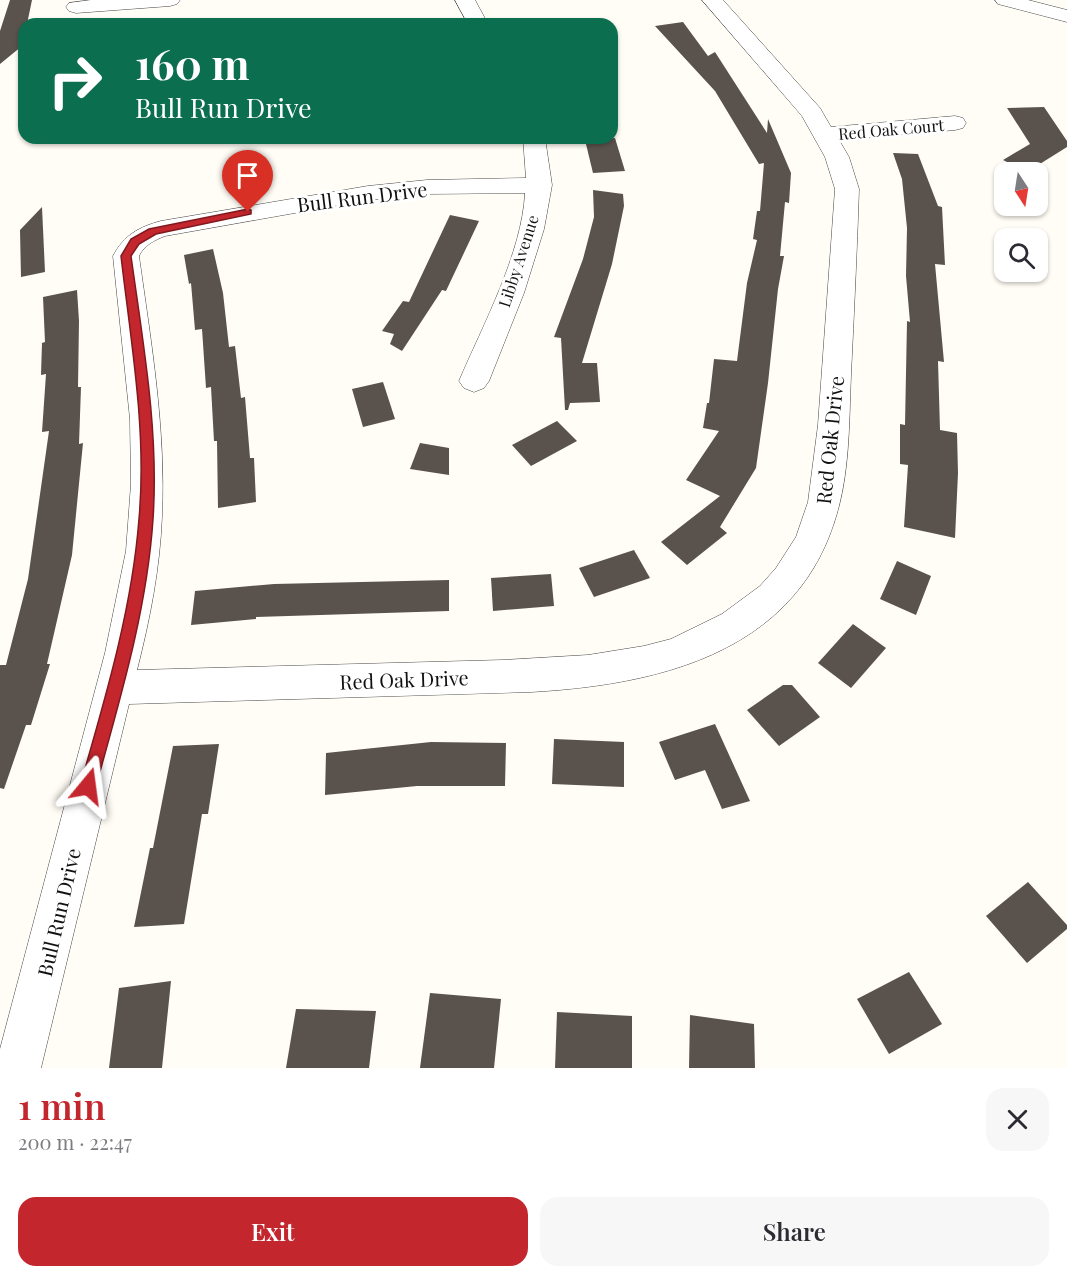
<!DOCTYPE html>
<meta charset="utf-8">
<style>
:root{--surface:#fff;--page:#f7f7f7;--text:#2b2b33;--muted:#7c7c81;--accent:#c4262e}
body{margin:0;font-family:"Playfair Display",serif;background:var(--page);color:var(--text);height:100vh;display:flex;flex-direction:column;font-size:22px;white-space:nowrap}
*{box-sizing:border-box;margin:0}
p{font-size:20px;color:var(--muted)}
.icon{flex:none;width:33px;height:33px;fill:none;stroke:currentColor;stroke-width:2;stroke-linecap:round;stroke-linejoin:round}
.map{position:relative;height:1068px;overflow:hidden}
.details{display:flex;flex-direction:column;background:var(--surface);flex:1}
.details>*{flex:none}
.banner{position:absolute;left:18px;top:18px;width:600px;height:126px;border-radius:18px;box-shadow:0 2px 4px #0004;background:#0b6e4f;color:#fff;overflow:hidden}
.needle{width:39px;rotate:168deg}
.tools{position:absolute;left:994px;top:162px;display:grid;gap:12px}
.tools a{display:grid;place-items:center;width:54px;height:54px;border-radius:12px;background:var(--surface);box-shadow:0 2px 4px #0004;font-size:30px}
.pin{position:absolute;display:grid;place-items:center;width:51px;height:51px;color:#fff;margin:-62px -26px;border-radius:50% 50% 50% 0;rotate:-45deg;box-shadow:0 0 6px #0007}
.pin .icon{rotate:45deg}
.me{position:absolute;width:66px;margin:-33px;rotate:16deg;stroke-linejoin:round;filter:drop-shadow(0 0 4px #0008)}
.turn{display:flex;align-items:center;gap:21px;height:126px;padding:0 18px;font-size:27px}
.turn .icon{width:78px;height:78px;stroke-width:2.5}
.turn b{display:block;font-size:42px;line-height:51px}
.round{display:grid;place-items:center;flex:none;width:63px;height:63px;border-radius:18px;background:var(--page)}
.head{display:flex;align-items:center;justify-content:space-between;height:102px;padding:0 18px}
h1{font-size:36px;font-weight:600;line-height:45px;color:var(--accent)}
.button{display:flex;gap:12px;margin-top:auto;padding:12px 18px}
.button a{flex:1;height:69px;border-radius:18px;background:var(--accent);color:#fff;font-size:24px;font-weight:600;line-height:69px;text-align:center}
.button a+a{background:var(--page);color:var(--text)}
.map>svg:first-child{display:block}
</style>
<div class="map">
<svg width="1067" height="1068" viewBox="0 0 1067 1068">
<rect width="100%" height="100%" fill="#fffdf5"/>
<g fill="#5a524d">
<path d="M 10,0 L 32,0 L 27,24 L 24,24 L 22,46 L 0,64 L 0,31 Z"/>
<path d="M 683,22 L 708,56 L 715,52 L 767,133 L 768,119 L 791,173 L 789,203 L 785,202 L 780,256 L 784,256 L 778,289 L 768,383 L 756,468 L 720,527 L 727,533 L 687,565 L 661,542 L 720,496 L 686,480 L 719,431 L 703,428 L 707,403 L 709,403 L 714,359 L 737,361 L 747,283 L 757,240 L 753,239 L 757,211 L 760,211 L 764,163 L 759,164 L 715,91 L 655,26 Z"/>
<path d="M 1044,107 L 1067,141 L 1067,147 L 1027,172 L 1003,160 L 1030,144 L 1007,108 Z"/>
<path d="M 615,138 L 625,171 L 593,173 L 585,140 Z"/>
<path d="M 893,153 L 918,154 L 938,206 L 942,207 L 945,265 L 935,264 L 944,362 L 938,361 L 940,430 L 957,433 L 958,473 L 955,538 L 904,527 L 908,465 L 900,464 L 900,424 L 905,425 L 907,321 L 910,322 L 906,276 L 907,228 L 902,179 Z"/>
<path d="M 593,190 L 623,194 L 624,206 L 612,264 L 582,363 L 597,363 L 600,402 L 570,403 L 568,410 L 565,410 L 561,338 L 554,337 L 583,259 L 594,217 Z"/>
<path d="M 42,207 L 45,272 L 21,277 L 20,230 Z"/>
<path d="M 450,215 L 479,221 L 446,291 L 442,290 L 402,351 L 390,344 L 394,334 L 382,331 L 403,301 L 409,302 Z"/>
<path d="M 213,249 L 223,293 L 229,347 L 235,346 L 241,398 L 245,397 L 250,458 L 254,458 L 256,502 L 218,508 L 217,441 L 214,441 L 211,387 L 206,388 L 202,329 L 195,330 L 191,283 L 189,284 L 184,255 Z"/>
<path d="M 77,290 L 79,321 L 78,387 L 81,387 L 79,444 L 83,443 L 72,555 L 47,664 L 50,664 L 31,725 L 26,725 L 4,789 L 0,788 L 0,665 L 6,665 L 28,579 L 49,431 L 42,432 L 46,374 L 41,375 L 42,343 L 45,342 L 43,297 Z"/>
<path d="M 383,382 L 395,419 L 363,427 L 352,389 Z"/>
<path d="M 557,421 L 577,441 L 531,466 L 512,445 Z"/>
<path d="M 420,443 L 449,448 L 449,475 L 410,469 Z"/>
<path d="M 634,550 L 650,578 L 594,597 L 579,568 Z"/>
<path d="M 897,561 L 931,576 L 916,615 L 880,599 Z"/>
<path d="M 551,574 L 554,606 L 493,611 L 491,578 Z"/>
<path d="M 449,580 L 449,611 L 256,617 L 256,619 L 191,625 L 195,591 L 274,584 Z"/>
<path d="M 853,624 L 886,648 L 851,688 L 818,663 Z"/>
<path d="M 783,685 L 792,685 L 820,717 L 779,746 L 747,710 Z"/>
<path d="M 715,724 L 750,801 L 722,809 L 705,770 L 675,780 L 659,742 Z"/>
<path d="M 554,739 L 624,742 L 624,787 L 552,784 Z"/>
<path d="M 431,742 L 506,743 L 505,786 L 417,786 L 325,795 L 326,753 Z"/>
<path d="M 219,744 L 208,814 L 202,814 L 184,924 L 134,927 L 150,848 L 153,848 L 173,746 Z"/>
<path d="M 1028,882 L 1067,925 L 1067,929 L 1027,963 L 986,916 Z"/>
<path d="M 909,972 L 942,1024 L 889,1054 L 857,999 Z"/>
<path d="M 171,981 L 162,1068 L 109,1068 L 119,988 Z"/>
<path d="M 430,993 L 501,999 L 494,1068 L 420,1068 Z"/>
<path d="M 296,1009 L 376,1011 L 369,1068 L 286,1068 Z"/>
<path d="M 557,1012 L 632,1016 L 632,1068 L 555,1068 Z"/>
<path d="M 690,1015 L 754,1024 L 755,1068 L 689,1068 Z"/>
</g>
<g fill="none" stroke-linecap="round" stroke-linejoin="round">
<defs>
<g id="minor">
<path d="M 91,0 L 180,0 L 177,4 L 170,6 L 76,13 L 69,11 L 66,7 L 69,3 Z"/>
<path d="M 455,0 L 475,0 L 488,24 L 468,24 Z"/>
<path d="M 702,0 L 723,0 L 820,108 L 831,127 L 955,116 L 963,118 L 966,123 L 963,128 L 955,130 L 839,140 L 849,157 L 859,189 C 857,251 854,313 851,375 C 849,423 850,476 834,523 C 791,655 654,685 531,692 L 129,704 L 41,1068 L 0,1068 L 0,1049 L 105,653 L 126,551 L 131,484 L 130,419 L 113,256 C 124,235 139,227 161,221 L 368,186 L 427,180 L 526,178 L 523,138 L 545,138 L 552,185 L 544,229 L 524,293 L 489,381 L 484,388 L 474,392 L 464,388 L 459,381 C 483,325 522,253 525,193 L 427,194 L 368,200 L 165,236 C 155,240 144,245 139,256 C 151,342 166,429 162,516 C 160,568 150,619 137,670 L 503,660 L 588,655 L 644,646 L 671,639 L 722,614 L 760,586 L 776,568 L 796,537 L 808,502 L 818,425 L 835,189 L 825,157 L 802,116 Z"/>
<path d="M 995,0 L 1028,0 L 1067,10 L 1067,22 L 998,4 Z"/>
</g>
</defs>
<use href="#minor" stroke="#444" stroke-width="1"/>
<use href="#minor" fill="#fff" fill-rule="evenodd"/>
</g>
<path fill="#c4262e" stroke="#7f191e" stroke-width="1.5" d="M 248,209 L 251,210 L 251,214 L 156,234 L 139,244 L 131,256 C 143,343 159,431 153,519 C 147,610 120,699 96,786 L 94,792 L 88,794 L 82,792 L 80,786 C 105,699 132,610 139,519 C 147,431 131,343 121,256 L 131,239 L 149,229 Z"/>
<g text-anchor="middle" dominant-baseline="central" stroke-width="6" stroke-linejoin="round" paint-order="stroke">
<g font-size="16" fill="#111" stroke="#fff">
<text transform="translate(891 129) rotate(-5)">Red Oak Court</text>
<text transform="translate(518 261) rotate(-72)">Libby Avenue</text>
</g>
<g font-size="20" fill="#111" stroke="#fff">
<text transform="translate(362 196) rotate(-7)">Bull Run Drive</text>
<text transform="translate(829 440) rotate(-84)">Red Oak Drive</text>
<text transform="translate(404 679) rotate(-2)">Red Oak Drive</text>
<text transform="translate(58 912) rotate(-77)">Bull Run Drive</text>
</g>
</g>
</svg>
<div class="tools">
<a><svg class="needle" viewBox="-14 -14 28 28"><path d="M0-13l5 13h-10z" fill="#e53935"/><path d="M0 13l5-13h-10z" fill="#7c7c81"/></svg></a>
<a><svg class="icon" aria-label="search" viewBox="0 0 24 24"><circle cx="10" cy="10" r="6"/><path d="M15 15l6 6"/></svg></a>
</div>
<div class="pin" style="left:248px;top:212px;background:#d93025"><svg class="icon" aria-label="arrive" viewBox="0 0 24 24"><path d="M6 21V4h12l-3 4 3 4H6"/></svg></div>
<svg class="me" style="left:88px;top:786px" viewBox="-20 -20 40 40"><path d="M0-17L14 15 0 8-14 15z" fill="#c4262e" stroke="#fff" stroke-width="4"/></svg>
<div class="banner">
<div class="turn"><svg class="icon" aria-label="right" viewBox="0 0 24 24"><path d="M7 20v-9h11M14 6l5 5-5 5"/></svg><div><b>160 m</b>Bull Run Drive</div></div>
</div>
</div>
<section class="details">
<div class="head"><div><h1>1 min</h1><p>200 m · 22:47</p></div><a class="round"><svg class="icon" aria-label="close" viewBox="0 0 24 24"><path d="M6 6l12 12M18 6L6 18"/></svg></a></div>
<div class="button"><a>Exit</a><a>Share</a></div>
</section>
